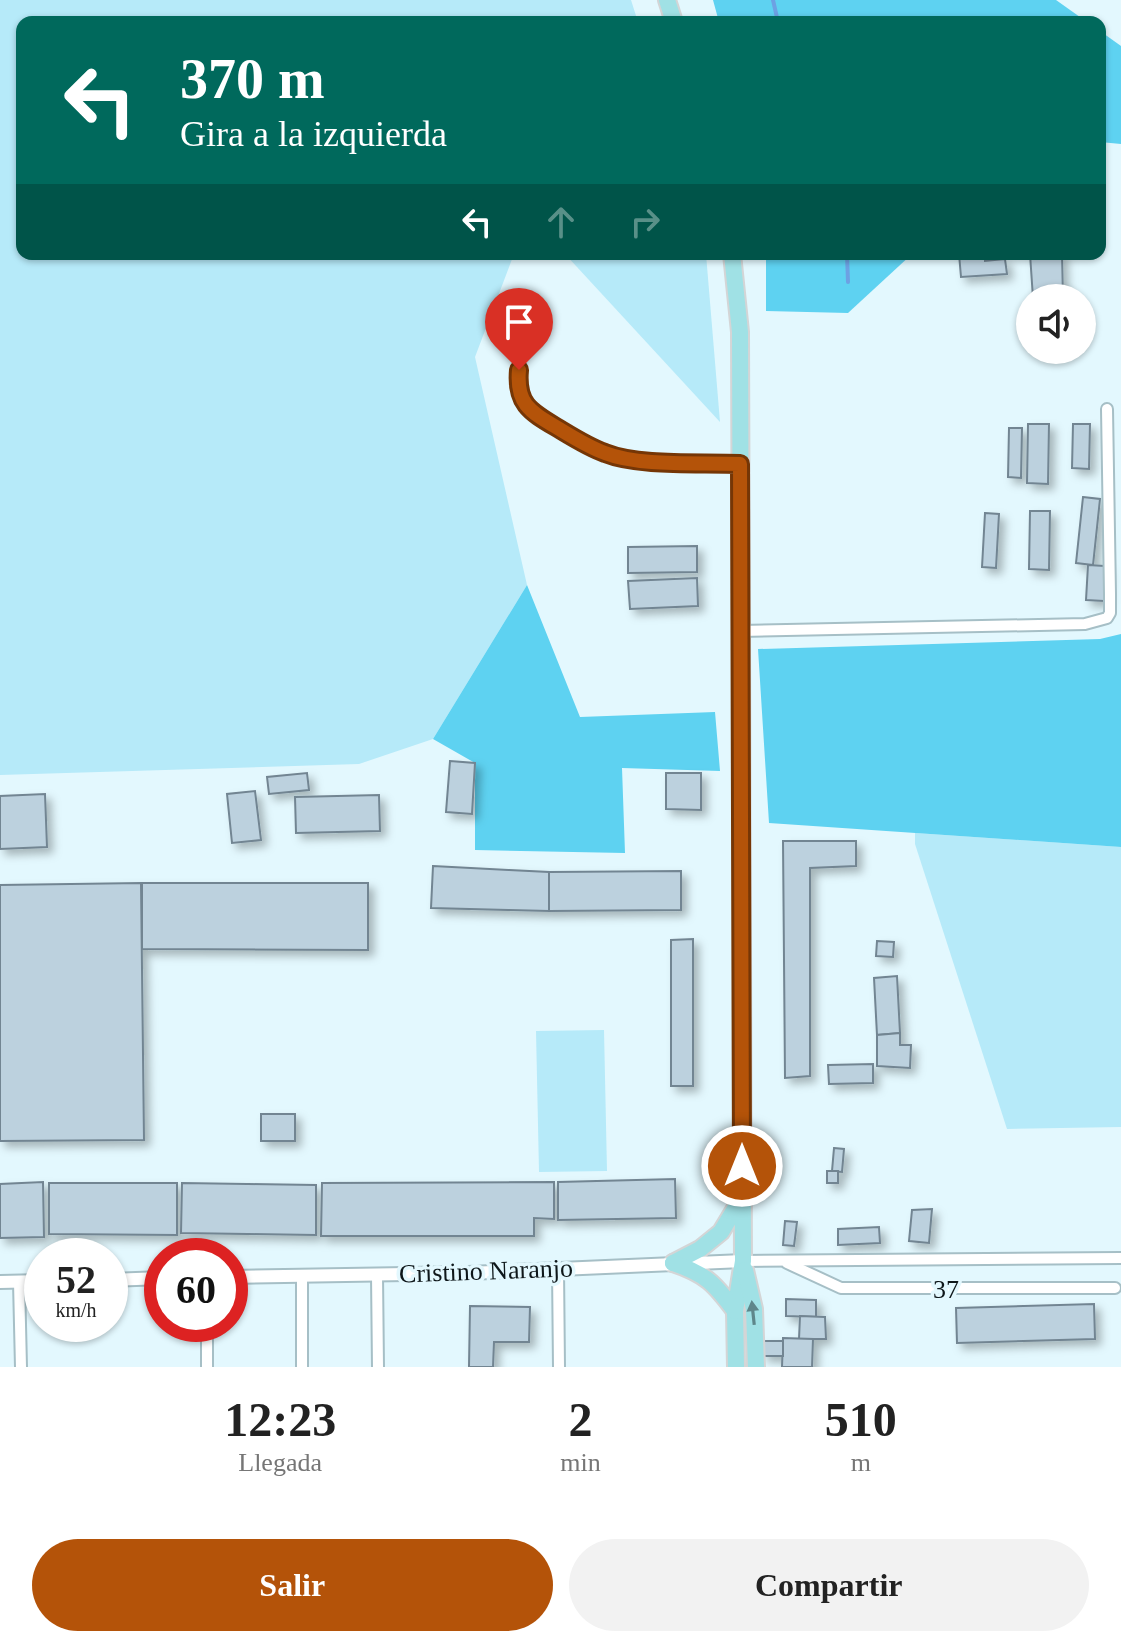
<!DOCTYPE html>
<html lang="es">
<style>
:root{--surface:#fff;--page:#f2f2f2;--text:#222;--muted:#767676;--accent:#b45309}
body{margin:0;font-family:"Times New Roman",serif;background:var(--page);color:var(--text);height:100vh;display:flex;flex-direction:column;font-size:30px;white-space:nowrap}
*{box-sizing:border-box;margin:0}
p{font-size:26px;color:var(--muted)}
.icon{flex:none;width:44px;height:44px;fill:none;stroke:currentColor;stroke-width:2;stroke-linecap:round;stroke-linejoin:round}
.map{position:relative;height:1367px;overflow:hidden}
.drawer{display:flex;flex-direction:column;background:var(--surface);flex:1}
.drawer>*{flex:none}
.guide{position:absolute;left:16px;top:16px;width:1090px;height:244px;border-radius:16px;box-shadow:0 2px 6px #0004;background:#00695c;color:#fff;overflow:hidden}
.tools{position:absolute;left:1016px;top:284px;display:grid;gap:16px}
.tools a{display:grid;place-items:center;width:80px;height:80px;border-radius:50%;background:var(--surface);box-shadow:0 2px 6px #0004;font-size:40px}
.speed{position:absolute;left:24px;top:1238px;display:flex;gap:16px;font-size:40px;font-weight:700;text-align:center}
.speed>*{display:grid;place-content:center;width:104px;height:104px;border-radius:50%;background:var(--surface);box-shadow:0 2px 6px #0004;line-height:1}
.speed small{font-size:20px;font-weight:400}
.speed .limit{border:12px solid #d22;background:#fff;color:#111}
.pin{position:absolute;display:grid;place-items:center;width:68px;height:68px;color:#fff;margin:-82px -34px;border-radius:50% 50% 50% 0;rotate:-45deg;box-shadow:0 0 8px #0007}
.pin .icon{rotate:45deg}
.me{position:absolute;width:88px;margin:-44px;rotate:0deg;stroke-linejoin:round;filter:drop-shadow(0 0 6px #0008)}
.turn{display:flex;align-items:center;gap:28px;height:168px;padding:0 32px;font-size:36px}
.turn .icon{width:104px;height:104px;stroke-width:2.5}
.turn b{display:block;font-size:56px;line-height:68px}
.lanes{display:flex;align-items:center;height:76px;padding:0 32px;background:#0003;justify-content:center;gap:40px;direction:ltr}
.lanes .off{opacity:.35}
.eta{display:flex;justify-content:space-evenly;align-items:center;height:136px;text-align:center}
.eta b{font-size:48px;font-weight:600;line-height:56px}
.primary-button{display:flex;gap:16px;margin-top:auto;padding:16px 32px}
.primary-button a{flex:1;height:92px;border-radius:48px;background:var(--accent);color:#fff;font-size:32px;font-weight:600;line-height:92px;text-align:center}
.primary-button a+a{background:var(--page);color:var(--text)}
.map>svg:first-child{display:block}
</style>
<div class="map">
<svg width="1121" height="1367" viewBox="0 0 1121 1367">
<defs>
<filter id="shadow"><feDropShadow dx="5.5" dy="5.5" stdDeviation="4" flood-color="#0004"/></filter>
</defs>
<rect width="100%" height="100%" fill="#e3f8fe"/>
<g fill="#b6eaf9">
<path d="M 0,0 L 631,0 L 638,22 L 22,22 L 22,254 L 514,254 L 475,357 L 527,585 L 433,739 L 359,764 L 0,775 Z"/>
<path d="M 565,254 L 706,254 L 720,422 Z"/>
<path d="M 915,833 L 1121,847 L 1121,1127 L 1007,1129 L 915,844 Z"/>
<path d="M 604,1030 L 607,1171 L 539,1172 L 536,1031 Z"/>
</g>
<g fill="#5ed2f1">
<path d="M 713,0 L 1056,0 L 1087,22 L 719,22 Z"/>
<path d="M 1100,31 L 1121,46 L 1121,144 L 1100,142 Z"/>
<path d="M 766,254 L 912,254 L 848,313 L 766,311 Z"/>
<path d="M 527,585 L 580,717 L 715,712 L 720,771 L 622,768 L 625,853 L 475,850 L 475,763 L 433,739 Z"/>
<path d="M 1121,634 L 1121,847 L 769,823 L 758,649 L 1100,639 Z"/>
</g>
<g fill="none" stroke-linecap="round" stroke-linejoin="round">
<g stroke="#6da1e3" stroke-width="4">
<path d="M 773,0 L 778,22"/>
<path d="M 847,254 L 848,282"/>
</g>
</g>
<g fill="#bcd1de" stroke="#728592" stroke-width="2" filter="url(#shadow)">
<path d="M 959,254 L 985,254 L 985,261 L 1005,259 L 1007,274 L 961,277 Z"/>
<path d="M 1030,254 L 1062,254 L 1063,298 L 1033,298 Z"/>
<path d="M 1028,424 L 1049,424 L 1048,484 L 1027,483 Z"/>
<path d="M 1073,424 L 1090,424 L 1089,469 L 1072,468 Z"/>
<path d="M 1009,428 L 1022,428 L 1021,478 L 1008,477 Z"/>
<path d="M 1083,497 L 1100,499 L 1093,565 L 1076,563 Z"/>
<path d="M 1030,511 L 1050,511 L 1049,570 L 1029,569 Z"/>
<path d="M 985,513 L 999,514 L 996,568 L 982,567 Z"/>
<path d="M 697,546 L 697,572 L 628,573 L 628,547 Z"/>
<path d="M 1088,565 L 1105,566 L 1104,601 L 1086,600 Z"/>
<path d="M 697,578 L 698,606 L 630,609 L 628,581 Z"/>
<path d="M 450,761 L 475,763 L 472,814 L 446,812 Z"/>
<path d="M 307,773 L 309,790 L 269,794 L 267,777 Z"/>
<path d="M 666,773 L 701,773 L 701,810 L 666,809 Z"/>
<path d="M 255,791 L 261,840 L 232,843 L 227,794 Z"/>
<path d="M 45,794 L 47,847 L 0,849 L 0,796 Z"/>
<path d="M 379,795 L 380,831 L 296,833 L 295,797 Z"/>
<path d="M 783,841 L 856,841 L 856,866 L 810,868 L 810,1076 L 785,1078 Z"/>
<path d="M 433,866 L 549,872 L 549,911 L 431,908 Z"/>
<path d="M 681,871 L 681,910 L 549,911 L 549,872 Z"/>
<path d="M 141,883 L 144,1140 L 0,1141 L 0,885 Z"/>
<path d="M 142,883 L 368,883 L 368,950 L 142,949 Z"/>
<path d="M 693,939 L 693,1086 L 671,1086 L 671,940 Z"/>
<path d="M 877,941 L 894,942 L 893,957 L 876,956 Z"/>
<path d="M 897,976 L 900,1033 L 877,1035 L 874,978 Z"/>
<path d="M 900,1033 L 900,1045 L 911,1045 L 910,1068 L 877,1066 L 877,1035 Z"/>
<path d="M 873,1064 L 873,1083 L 829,1084 L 828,1065 Z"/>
<rect x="261" y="1114" width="34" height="27"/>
<path d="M 834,1148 L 844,1149 L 842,1172 L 832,1171 Z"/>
<rect x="827" y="1171" width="11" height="12"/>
<path d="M 675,1179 L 676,1218 L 558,1220 L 558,1182 Z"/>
<path d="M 43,1182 L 44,1237 L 0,1238 L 0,1184 Z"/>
<path d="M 554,1182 L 554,1219 L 534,1218 L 534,1236 L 321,1236 L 322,1183 Z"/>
<path d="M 49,1183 L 177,1183 L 177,1235 L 49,1234 Z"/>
<path d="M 182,1183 L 316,1185 L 316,1235 L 181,1233 Z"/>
<path d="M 932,1209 L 929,1243 L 909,1241 L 912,1210 Z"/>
<path d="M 785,1221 L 797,1222 L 794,1246 L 783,1245 Z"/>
<path d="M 879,1227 L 880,1243 L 838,1245 L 838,1229 Z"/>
<path d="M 786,1299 L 816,1300 L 816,1317 L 786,1316 Z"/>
<path d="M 1094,1304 L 1095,1339 L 957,1343 L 956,1308 Z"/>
<path d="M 470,1306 L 530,1307 L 529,1342 L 494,1342 L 493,1367 L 469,1367 Z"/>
<path d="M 800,1316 L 825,1317 L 826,1339 L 799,1339 Z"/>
<path d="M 783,1338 L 813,1339 L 812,1367 L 782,1367 Z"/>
<rect x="763" y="1341" width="20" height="15"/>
</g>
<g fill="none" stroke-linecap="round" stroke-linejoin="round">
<defs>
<g id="minor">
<path d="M 520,353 L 517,387 L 523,401 L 539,417 L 605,453 L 639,461 L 740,464"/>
<path d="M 741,631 L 1085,624 L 1107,618 L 1110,613 L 1110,594 L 1107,409"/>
<path d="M 743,1261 L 1121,1258"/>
<path d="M 787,1263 L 841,1288 L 1115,1288"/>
<path d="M 558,1269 L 559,1367"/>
<path d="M 377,1275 L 378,1367"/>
<path d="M 302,1277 L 302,1367"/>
<path d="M 19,1282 L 21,1367"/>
<path d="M 207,1367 L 207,1324"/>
</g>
<g id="tertiary">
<path d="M 230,1277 L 468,1273 L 743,1261"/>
<path d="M 110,1280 L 162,1278"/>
<path d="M 0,1282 L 42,1281"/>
</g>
<g id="primary">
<path d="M 667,0 L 674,22"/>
<path d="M 732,254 L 740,332 L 743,1261 L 735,1311 L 736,1367"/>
<path d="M 673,1263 L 700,1249 L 721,1232 L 741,1199"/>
<path d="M 673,1263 C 706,1274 715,1284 735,1311"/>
<path d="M 745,1270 L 754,1309 L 756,1367"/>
</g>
</defs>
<use href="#minor" stroke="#a6bfc6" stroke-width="14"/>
<use href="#tertiary" stroke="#a6bfc6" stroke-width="16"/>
<use href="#primary" stroke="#d4d5d6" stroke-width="20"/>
<use href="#minor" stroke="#fff" stroke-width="10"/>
<use href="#tertiary" stroke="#fff" stroke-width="12"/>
<use href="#primary" stroke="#a0e1e5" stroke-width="16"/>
</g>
<defs><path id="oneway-solid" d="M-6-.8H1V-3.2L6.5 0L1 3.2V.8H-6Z" transform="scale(2)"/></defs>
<use fill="#5e868a" href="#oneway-solid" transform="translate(753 1313) rotate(-96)"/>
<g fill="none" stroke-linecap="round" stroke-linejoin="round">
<defs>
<path id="route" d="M 519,370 C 516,403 529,411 556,427 C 571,436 588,447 605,453 C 640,467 702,462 740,464 L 742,1166"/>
</defs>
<use href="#route" stroke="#753606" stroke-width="20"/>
<use href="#route" stroke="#b45309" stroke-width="14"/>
</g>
<g text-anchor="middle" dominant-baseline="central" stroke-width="7" stroke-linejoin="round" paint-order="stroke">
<g font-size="26" fill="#0e171a" stroke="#e3f8fe">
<text transform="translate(486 1271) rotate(-2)">Cristino Naranjo</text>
<text x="946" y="1289">37</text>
</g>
</g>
</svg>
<div class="tools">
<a><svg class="icon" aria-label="sound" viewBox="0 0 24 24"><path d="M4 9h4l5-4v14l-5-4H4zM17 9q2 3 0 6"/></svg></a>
</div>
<div class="speed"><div>52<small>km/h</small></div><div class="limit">60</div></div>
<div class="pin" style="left:519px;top:370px;background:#d93025"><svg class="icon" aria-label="arrive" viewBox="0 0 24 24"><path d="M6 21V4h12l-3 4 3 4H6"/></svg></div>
<svg class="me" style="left:742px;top:1166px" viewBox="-20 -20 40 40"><circle r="17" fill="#b45309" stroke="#fff" stroke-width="3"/><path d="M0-11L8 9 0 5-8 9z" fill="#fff"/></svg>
<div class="guide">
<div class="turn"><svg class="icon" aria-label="left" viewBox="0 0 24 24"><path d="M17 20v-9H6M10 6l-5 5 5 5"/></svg><div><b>370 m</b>Gira a la izquierda</div></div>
<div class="lanes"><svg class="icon" aria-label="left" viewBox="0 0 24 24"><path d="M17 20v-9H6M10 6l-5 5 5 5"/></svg><svg class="icon off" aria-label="ahead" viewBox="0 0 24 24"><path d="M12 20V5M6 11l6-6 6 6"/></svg><svg class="icon off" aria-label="right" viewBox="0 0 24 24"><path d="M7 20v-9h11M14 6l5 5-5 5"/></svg></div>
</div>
</div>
<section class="drawer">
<div class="eta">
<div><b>12:23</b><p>Llegada</p></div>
<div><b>2</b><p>min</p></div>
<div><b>510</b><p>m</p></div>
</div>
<div class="primary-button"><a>Salir</a><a>Compartir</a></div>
</section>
